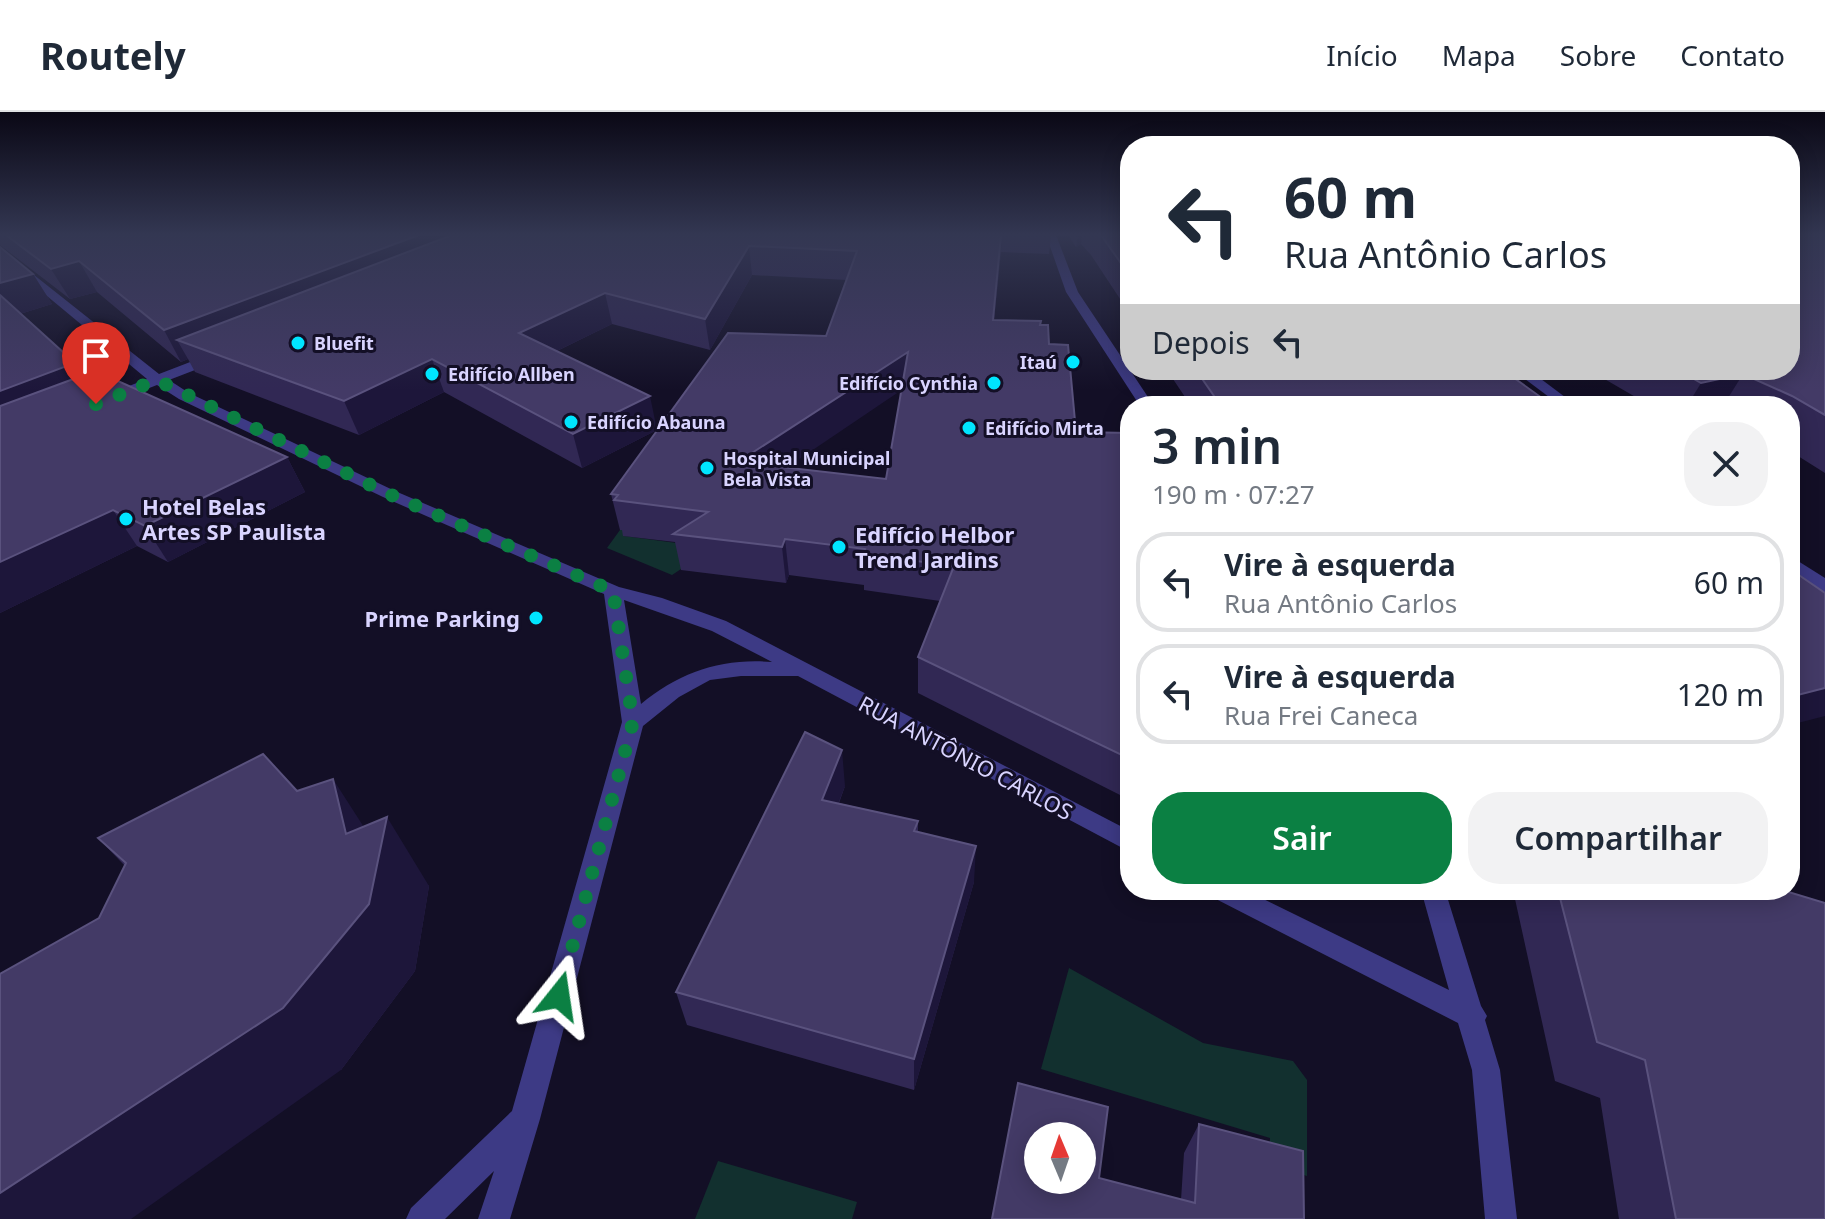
<!DOCTYPE html>
<html lang="pt">
<meta charset="utf-8">
<style>
:root{--surface:#fff;--page:#f2f2f3;--text:#1f2937;--muted:#747a83;--line:#e0e1e3;--accent:#0b8043}
body{margin:0;font-family:"Noto Sans",sans-serif;background:var(--page);color:var(--text);height:100vh;display:flex;flex-direction:column;font-size:30px;white-space:nowrap}
*{box-sizing:border-box;margin:0}
p{font-size:26px;color:var(--muted)}
.icon{flex:none;width:44px;height:44px;fill:none;stroke:currentColor;stroke-width:2;stroke-linecap:round;stroke-linejoin:round}
.map{position:relative;flex:1;overflow:hidden}
.sheet{position:absolute;left:1120px;top:284px;width:680px;height:504px;display:flex;flex-direction:column;background:var(--surface);border-radius:32px;box-shadow:0 4px 20px #0003}
.sheet>*{flex:none}
.top-card{position:absolute;left:1120px;top:24px;width:680px;height:244px;border-radius:32px;box-shadow:0 4px 20px #0003;background:#fff;color:var(--text);overflow:hidden}
.needle{width:52px;rotate:358deg}
.fabs{position:absolute;left:1024px;top:1010px;display:grid;gap:16px}
.fabs a{display:grid;place-items:center;width:72px;height:72px;border-radius:50%;background:var(--surface);box-shadow:0 4px 20px #0003;font-size:40px}
.pin{position:absolute;display:grid;place-items:center;width:68px;height:68px;color:#fff;margin:-82px -34px;border-radius:50% 50% 50% 0;rotate:-45deg;box-shadow:0 0 8px #0007}
.pin .icon{rotate:45deg}
.me{position:absolute;width:88px;margin:-44px;rotate:15deg;stroke-linejoin:round;filter:drop-shadow(0 0 6px #0008)}
.turn{display:flex;align-items:center;gap:28px;height:168px;padding:0 32px;font-size:36px}
.turn .icon{width:104px;height:104px;stroke-width:2.5}
.turn b{display:block;font-size:56px;line-height:68px}
.then{display:flex;align-items:center;height:76px;padding:0 32px;background:#0003;gap:16px;font-size:30px}
.round{display:grid;place-items:center;flex:none;width:84px;height:84px;border-radius:32px;background:var(--page)}
.summary{display:flex;align-items:center;justify-content:space-between;height:136px;padding:0 32px}
h1{font-size:48px;font-weight:600;line-height:60px}
.primary-button{display:flex;gap:16px;margin-top:auto;padding:16px 32px}
.primary-button a{flex:1;height:92px;border-radius:32px;background:var(--accent);color:#fff;font-size:32px;font-weight:600;line-height:92px;text-align:center}
.primary-button a+a{background:var(--page);color:var(--text)}
ul{padding:0;list-style:none}
li{display:flex;align-items:center;gap:24px;height:100px;margin:0 16px 12px;padding:0 16px;border:4px solid var(--line);border-radius:32px}
li div{flex:1}
li b{display:block;font-size:30px}
li em{font-style:normal}
header{display:flex;align-items:center;gap:48px;box-sizing:border-box;height:112px;padding:0 40px;background:var(--surface);border-bottom:2px solid var(--line)}
header strong{font-size:38px}
nav{display:flex;gap:44px;margin-inline-start:auto;font-size:28px}
.map>svg:first-child{display:block}
</style>
<header>
<strong>Routely</strong>
<nav><a>Início</a><a>Mapa</a><a>Sobre</a><a>Contato</a></nav>
</header>
<div class="map">
<svg width="1825" height="1107" viewBox="0 0 1825 1107">
<rect width="100%" height="100%" fill="#130f26"/>
<g fill="#12302f">
<path d="M 620,418 L 627,418 L 624,424 L 699,434 L 687,453 L 672,463 L 607,436 Z"/>
<path d="M 1069,856 L 1203,931 L 1293,949 L 1307,968 L 1307,1064 L 1269,1053 L 1270,1026 L 1041,957 Z"/>
<path d="M 718,1049 L 857,1090 L 852,1107 L 695,1107 Z"/>
</g>
<g fill="none" stroke-linecap="round" stroke-linejoin="round">
<g fill="#3d3a85" fill-rule="evenodd">
<path d="M 1046,123 L 1056,123 L 1078,180 L 1154,294 L 1140,294 L 1066,180 Z"/>
<path d="M 0,136 L 159,262 L 211,242 L 221,242 L 221,248 L 169,268 L 189,281 L 395,379 L 619,475 L 662,486 L 726,509 L 1130,719 L 1130,740 L 798,564 L 741,564 L 710,568 L 679,585 L 643,614 L 540,1007 L 510,1107 L 478,1107 L 494,1059 L 445,1107 L 406,1107 L 411,1096 L 512,999 L 622,610 L 604,482 L 383,385 L 179,287 L 157,273 L 116,289 L 106,289 L 106,283 L 147,267 L 0,145 ZM 624,488 L 712,519 L 772,550 C 721,546 680,560 641,592 Z"/>
<path d="M 1513,258 L 1529,258 L 1577,294 L 1561,294 Z"/>
<path d="M 1790,444 L 1825,466 L 1825,481 L 1790,458 Z"/>
<path d="M 1209,778 L 1245,778 L 1449,878 L 1421,778 L 1445,778 L 1481,894 L 1487,904 L 1485,908 L 1500,958 L 1517,1107 L 1485,1107 L 1472,958 L 1458,911 L 1212,785 Z"/>
</g>
</g>
<g fill="#312854" fill-rule="evenodd">
<path d="M 0,123 L 1051,123 L 1049,142 L 1001,140 L 994,208 L 1040,213 L 1049,232 L 1076,320 L 1130,321 L 1130,688 L 918,581 L 918,545 L 940,489 L 864,478 L 864,473 L 789,463 L 786,471 L 681,458 L 675,430 L 623,424 L 622,418 L 620,418 L 611,382 L 826,224 L 847,168 L 752,163 L 710,238 L 612,212 L 557,239 L 657,318 L 582,356 L 444,280 L 359,323 L 195,260 L 188,247 L 181,250 L 97,180 L 70,187 L 0,133 ZM 902,277 L 886,367 L 786,355 Z"/>
<path d="M 1068,123 L 1130,123 L 1130,202 L 1091,143 L 1081,132 L 1076,135 Z"/>
<path d="M 1825,123 L 1825,361 L 1790,339 L 1790,294 L 1651,294 L 1589,258 L 1790,258 Z"/>
<path d="M 0,135 L 33,162 L 52,192 L 20,202 L 75,251 L 83,264 L 287,345 L 305,380 L 168,450 L 137,434 L 0,501 Z"/>
<path d="M 1167,258 L 1503,258 L 1553,294 L 1191,294 Z"/>
<path d="M 845,674 L 839,691 L 918,709 L 918,720 L 974,770 L 914,978 L 687,913 L 676,880 Z"/>
<path d="M 363,714 L 429,774 L 415,859 L 341,958 L 99,806 L 125,754 L 98,726 Z"/>
<path d="M 1310,778 L 1331,778 L 1324,785 Z"/>
<path d="M 1513,778 L 1782,778 L 1825,1107 L 1619,1107 L 1600,986 L 1555,969 Z"/>
<path d="M 1199,1012 L 1304,1107 L 992,1107 L 1099,1066 L 1181,1088 L 1184,1041 Z"/>
</g>
<g fill="#1d163a">
<path d="M 419,123 L 503,123 L 177,228 L 188,247 L 181,250 L 164,218 Z"/>
<path d="M 1002,123 L 1001,140 L 991,240 L 993,208 Z"/>
<path d="M 1078,123 L 1082,123 L 1081,132 L 1076,135 Z"/>
<path d="M 749,134 L 752,163 L 710,238 L 705,207 Z"/>
<path d="M 79,149 L 97,180 L 70,187 L 51,157 Z"/>
<path d="M 33,162 L 52,192 L 10,205 L 0,190 L 0,171 Z"/>
<path d="M 605,181 L 612,212 L 528,253 L 519,221 Z"/>
<path d="M 908,240 L 909,273 L 743,385 L 738,350 Z"/>
<path d="M 432,247 L 444,280 L 359,323 L 344,289 Z"/>
<path d="M 75,251 L 96,284 L 0,322 L 0,279 Z"/>
<path d="M 1743,262 L 1723,294 L 1687,294 L 1701,271 Z"/>
<path d="M 650,284 L 657,318 L 582,356 L 573,322 Z"/>
<path d="M 287,345 L 305,380 L 168,450 L 145,414 Z"/>
<path d="M 113,398 L 137,434 L 0,501 L 0,450 Z"/>
<path d="M 785,427 L 789,463 L 786,471 L 782,435 Z"/>
<path d="M 1825,576 L 1825,604 L 1790,613 L 1790,585 Z"/>
<path d="M 842,638 L 845,674 L 826,724 L 822,688 Z"/>
<path d="M 333,667 L 378,737 L 387,705 L 429,774 L 415,859 L 341,958 L 131,1107 L 0,1107 L 0,1081 L 346,722 Z"/>
<path d="M 976,734 L 974,770 L 914,978 L 914,947 Z"/>
</g>
<g fill="#433a66" stroke="#5a527e" stroke-width="2" fill-rule="evenodd">
<path d="M 6,123 L 419,123 L 164,218 L 79,149 L 51,157 Z"/>
<path d="M 452,123 L 1001,123 L 993,208 L 1041,209 L 1040,213 L 1048,213 L 1049,232 L 1068,233 L 1076,320 L 1130,321 L 1130,647 L 918,545 L 954,454 L 863,442 L 865,437 L 785,427 L 782,435 L 673,422 L 708,400 L 614,388 L 618,383 L 611,382 L 728,221 L 826,224 L 857,139 L 749,134 L 705,207 L 605,181 L 519,221 L 650,284 L 573,322 L 432,247 L 344,289 L 177,228 ZM 908,240 L 886,367 L 738,350 Z"/>
<path d="M 1101,123 L 1130,123 L 1130,164 Z"/>
<path d="M 1790,123 L 1825,123 L 1825,303 L 1792,284 L 1743,262 L 1701,271 L 1678,258 L 1790,258 Z"/>
<path d="M 0,135 L 33,162 L 0,171 Z"/>
<path d="M 0,183 L 75,251 L 0,279 Z"/>
<path d="M 1196,258 L 1503,258 L 1553,294 L 1221,294 Z"/>
<path d="M 87,262 L 95,270 L 118,269 L 287,345 L 145,414 L 113,398 L 0,450 L 0,294 Z"/>
<path d="M 1790,457 L 1825,481 L 1825,576 L 1790,585 Z"/>
<path d="M 805,620 L 842,638 L 822,688 L 918,709 L 914,719 L 976,734 L 914,947 L 676,880 Z"/>
<path d="M 263,642 L 297,679 L 333,667 L 346,722 L 387,705 L 369,792 L 283,896 L 0,1081 L 0,862 L 99,806 L 126,751 L 98,726 Z"/>
<path d="M 1558,778 L 1782,778 L 1825,791 L 1825,1107 L 1676,1107 L 1645,948 L 1597,930 Z"/>
<path d="M 1018,971 L 1108,995 L 1099,1066 L 1195,1091 L 1199,1012 L 1303,1039 L 1304,1107 L 992,1107 ZM 1038,1024 L 1082,1024 L 1082,1068 L 1038,1068 Z"/>
</g>
<linearGradient id="sky" x2="0" y2="1"><stop stop-color="#0a0815"/><stop offset="0.44" stop-color="#333752"/><stop offset="1" stop-color="#333752" stop-opacity="0"/></linearGradient>
<rect width="1825" height="278" fill="url(#sky)"/>
<g fill="none" stroke-linecap="round" stroke-linejoin="round">
<path stroke="#0b8043" stroke-width="14" stroke-dasharray="0 25.2" d="M 96,292 L 157,268 L 389,382 L 613,479 L 633,610 L 559,884"/>
</g>
<g fill="#00e5ff" stroke="#130f26" stroke-width="3">
<circle cx="298" cy="231" r="8"/>
<circle cx="1073" cy="250" r="8"/>
<circle cx="432" cy="262" r="8"/>
<circle cx="994" cy="271" r="8"/>
<circle cx="571" cy="310" r="8"/>
<circle cx="969" cy="316" r="8"/>
<circle cx="707" cy="356" r="8"/>
<circle cx="126" cy="407" r="8"/>
<circle cx="839" cy="435" r="8"/>
<circle cx="536" cy="506" r="8"/>
</g>
<g text-anchor="middle" dominant-baseline="central" stroke-width="6" stroke-linejoin="round" paint-order="stroke">
<g font-size="18" font-weight="bold" fill="#d9d4ff" stroke="#130f26" text-anchor="start">
<text x="314" y="231">Bluefit</text>
<text x="1057" y="250" text-anchor="end">Itaú</text>
<text x="448" y="262">Edifício Allben</text>
<text x="978" y="271" text-anchor="end">Edifício Cynthia</text>
<text x="587" y="310">Edifício Abauna</text>
<text x="985" y="316">Edifício Mirta</text>
<text x="723" y="346">Hospital Municipal<tspan x="723" dy="21">Bela Vista</tspan></text>
</g>
<g font-size="22" font-weight="bold" fill="#d9d4ff" stroke="#130f26" text-anchor="start">
<text x="142" y="394">Hotel Belas<tspan x="142" dy="25">Artes SP Paulista</tspan></text>
<text x="855" y="422">Edifício Helbor<tspan x="855" dy="25">Trend Jardins</tspan></text>
<text x="520" y="506" text-anchor="end">Prime Parking</text>
</g>
<g font-size="22" fill="#d9d4ff" stroke="#130f26">
<text transform="translate(966 645) rotate(28)">RUA ANTÔNIO CARLOS</text>
</g>
</g>
</svg>
<div class="fabs">
<a><svg class="needle" viewBox="-14 -14 28 28"><path d="M0-13l5 13h-10z" fill="#e53935"/><path d="M0 13l5-13h-10z" fill="#747a83"/></svg></a>
</div>
<div class="pin" style="left:96px;top:292px;background:#d93025"><svg class="icon" aria-label="arrive" viewBox="0 0 24 24"><path d="M6 21V4h12l-3 4 3 4H6"/></svg></div>
<svg class="me" style="left:559px;top:884px" viewBox="-20 -20 40 40"><path d="M0-17L14 15 0 8-14 15z" fill="#0b8043" stroke="#fff" stroke-width="4"/></svg>
<div class="top-card">
<div class="turn"><svg class="icon" aria-label="left" viewBox="0 0 24 24"><path d="M17 20v-9H6M10 6l-5 5 5 5"/></svg><div><b>60 m</b>Rua Antônio Carlos</div></div>
<div class="then">Depois<svg class="icon" aria-label="left" viewBox="0 0 24 24"><path d="M17 20v-9H6M10 6l-5 5 5 5"/></svg></div>
</div>
<section class="sheet">
<div class="summary"><div><h1>3 min</h1><p>190 m · 07:27</p></div><a class="round"><svg class="icon" aria-label="close" viewBox="0 0 24 24"><path d="M6 6l12 12M18 6L6 18"/></svg></a></div>
<ul>
<li><svg class="icon" aria-label="left" viewBox="0 0 24 24"><path d="M17 20v-9H6M10 6l-5 5 5 5"/></svg><div><b>Vire à esquerda</b><p>Rua Antônio Carlos</p></div><em>60 m</em></li>
<li><svg class="icon" aria-label="left" viewBox="0 0 24 24"><path d="M17 20v-9H6M10 6l-5 5 5 5"/></svg><div><b>Vire à esquerda</b><p>Rua Frei Caneca</p></div><em>120 m</em></li>
</ul>
<div class="primary-button"><a>Sair</a><a>Compartilhar</a></div>
</section>
</div>
